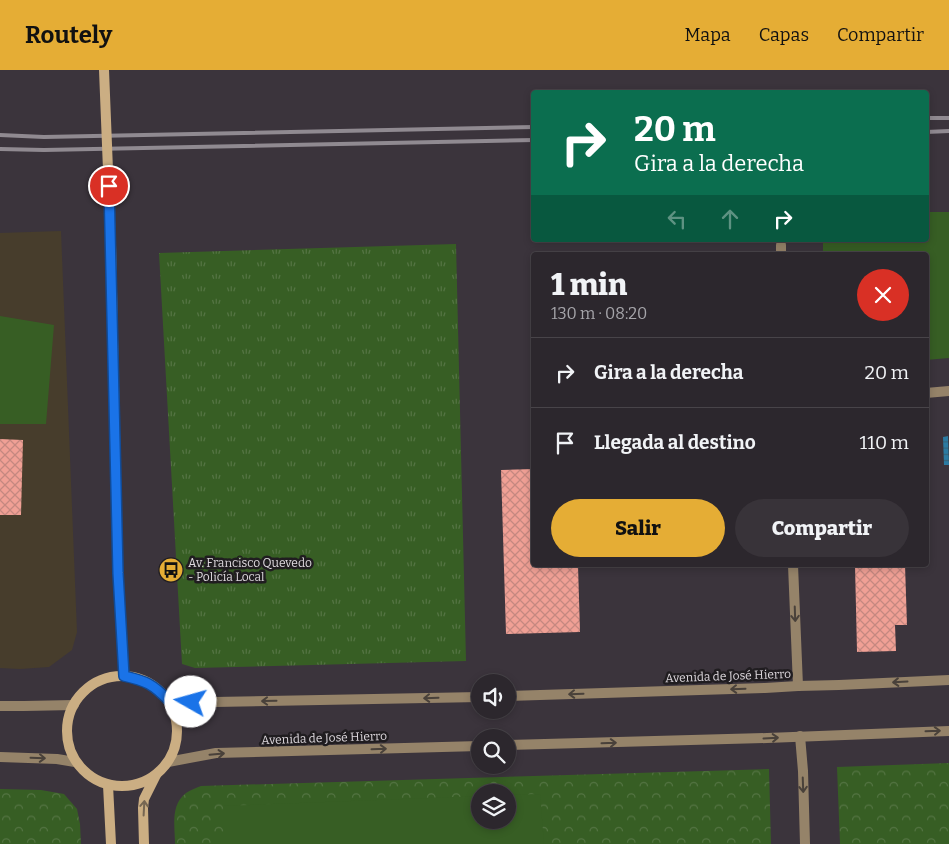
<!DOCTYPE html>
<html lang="es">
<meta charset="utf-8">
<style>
:root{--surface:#2c272d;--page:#383339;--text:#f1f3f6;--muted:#a6a5aa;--line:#484449;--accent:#e5ad35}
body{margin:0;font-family:Bitter,serif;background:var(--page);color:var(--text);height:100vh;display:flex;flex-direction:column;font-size:19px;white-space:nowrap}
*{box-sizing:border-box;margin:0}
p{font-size:16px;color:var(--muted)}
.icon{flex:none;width:28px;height:28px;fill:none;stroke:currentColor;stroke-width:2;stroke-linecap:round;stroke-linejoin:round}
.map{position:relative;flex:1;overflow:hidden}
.sheet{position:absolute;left:531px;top:182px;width:398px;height:315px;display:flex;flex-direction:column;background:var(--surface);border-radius:5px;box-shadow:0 2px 8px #0003,0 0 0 1px var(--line)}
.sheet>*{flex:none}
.hud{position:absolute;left:531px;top:20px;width:398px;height:152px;border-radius:5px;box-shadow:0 2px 8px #0003,0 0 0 1px var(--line);background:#0b6e4f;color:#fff;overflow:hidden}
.controls{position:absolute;left:471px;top:604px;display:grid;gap:10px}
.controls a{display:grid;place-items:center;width:45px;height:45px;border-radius:50%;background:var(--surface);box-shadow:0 2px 8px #0003,0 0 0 1px var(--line);font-size:25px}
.pin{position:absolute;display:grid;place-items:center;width:42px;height:42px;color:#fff;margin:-21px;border:2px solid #fff;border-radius:50%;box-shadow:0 1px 5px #0007}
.me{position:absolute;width:55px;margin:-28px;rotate:277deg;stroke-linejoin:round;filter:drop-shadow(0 0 4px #0008)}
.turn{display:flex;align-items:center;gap:18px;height:105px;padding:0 20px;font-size:22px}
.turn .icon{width:65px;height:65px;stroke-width:2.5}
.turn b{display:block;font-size:35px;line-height:42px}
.lanes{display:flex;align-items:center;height:48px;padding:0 20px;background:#0003;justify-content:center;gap:25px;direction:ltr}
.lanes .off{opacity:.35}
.round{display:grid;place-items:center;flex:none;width:52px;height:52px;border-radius:26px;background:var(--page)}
.overview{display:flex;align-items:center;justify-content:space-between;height:85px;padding:0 20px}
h1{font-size:30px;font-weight:800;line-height:38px}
.cta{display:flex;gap:10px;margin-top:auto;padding:10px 20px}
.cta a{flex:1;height:58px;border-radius:30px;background:var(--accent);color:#111;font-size:20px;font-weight:800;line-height:58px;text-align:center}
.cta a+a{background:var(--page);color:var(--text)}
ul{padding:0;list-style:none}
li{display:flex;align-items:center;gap:15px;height:70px;padding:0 20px;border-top:1px solid var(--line)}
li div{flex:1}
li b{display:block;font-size:19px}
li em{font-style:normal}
header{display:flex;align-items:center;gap:30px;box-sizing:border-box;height:70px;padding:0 25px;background:var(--accent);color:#111}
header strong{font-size:24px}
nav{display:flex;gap:28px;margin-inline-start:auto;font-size:18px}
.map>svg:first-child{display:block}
</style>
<header>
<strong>Routely</strong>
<nav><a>Mapa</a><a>Capas</a><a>Compartir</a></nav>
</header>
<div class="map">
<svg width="949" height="774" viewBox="0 0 949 774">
<defs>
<pattern id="grass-tufts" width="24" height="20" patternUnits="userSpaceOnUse" patternTransform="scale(1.25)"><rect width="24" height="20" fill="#375e24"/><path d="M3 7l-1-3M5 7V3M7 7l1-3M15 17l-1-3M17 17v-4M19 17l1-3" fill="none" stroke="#547443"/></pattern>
<pattern id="forest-crowns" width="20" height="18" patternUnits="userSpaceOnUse" patternTransform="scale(1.25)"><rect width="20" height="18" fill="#375e24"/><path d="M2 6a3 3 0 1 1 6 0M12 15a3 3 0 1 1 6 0" fill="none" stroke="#547443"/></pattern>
<pattern id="water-rules" width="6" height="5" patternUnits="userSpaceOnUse" patternTransform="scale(1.25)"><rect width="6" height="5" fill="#2b7ba2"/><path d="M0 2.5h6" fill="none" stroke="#35647c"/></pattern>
<pattern id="building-cross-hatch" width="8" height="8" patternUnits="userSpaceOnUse" patternTransform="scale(1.25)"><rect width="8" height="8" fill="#f0a095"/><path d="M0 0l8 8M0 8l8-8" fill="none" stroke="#c58880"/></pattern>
</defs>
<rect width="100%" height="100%" fill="#3b343c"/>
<path fill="#473d2c" d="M 61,161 L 77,562 L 72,580 L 49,597 L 20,599 L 0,598 L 0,163 Z"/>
<path fill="url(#grass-tufts)" d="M 456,174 L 466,591 L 195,598 L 182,594 L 159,183 Z"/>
<g fill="url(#forest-crowns)" fill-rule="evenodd">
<path d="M 949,693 L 949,774 L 840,774 L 837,697 Z"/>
<path d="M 769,699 L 771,774 L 175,774 C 175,757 170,735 186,723 C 190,720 196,718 201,716 ZM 480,722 L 508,722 L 508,750 L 480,750 Z"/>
<path d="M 0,719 L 41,720 L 64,724 L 77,739 L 80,754 L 81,774 L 0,774 Z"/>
</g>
<g fill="#375e24">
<path d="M 926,142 L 949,142 L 949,288 L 926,290 L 926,185 L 823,185 L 823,170 L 926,170 Z"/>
<path d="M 0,246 L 54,255 L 46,354 L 0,354 Z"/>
<path d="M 540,724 L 544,774 L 224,774 L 224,736 L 480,726 L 480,750 L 508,750 L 508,725 Z"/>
</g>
<path fill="url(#water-rules)" d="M 948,366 L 949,395 L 944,395 L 943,367 Z"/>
<g fill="url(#building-cross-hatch)">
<path d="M 0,369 L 23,370 L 21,445 L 0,445 Z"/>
<path d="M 534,399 L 534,495 L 578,495 L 580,562 L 506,564 L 501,400 Z"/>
<path d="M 855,495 L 905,495 L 907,555 L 895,555 L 896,581 L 857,582 Z"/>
</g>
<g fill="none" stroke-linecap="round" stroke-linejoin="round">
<g stroke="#958369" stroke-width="10">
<path d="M 781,175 L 781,185"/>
<path d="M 926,323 L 949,321"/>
<path d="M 793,495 L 798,616"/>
<path d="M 508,626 L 765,618 L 798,616 L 839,615 L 949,610"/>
<path d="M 169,631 L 214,632 L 480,627"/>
<path d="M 0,636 L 24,636 L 74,635"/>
<path d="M 800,666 L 803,701 L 805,774"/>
<path d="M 508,675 L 767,668 L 949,661"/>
<path d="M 0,687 L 57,689 L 75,692"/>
<path d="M 168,692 L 216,683 L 480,676"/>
</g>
<g stroke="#cbae83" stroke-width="10">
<path d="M 111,175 L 118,503 L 124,606"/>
<circle cx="122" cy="661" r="55"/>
<path d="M 108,715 L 111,774"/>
<path d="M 144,774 L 143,738 L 144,729 L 156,705"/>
</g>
<g stroke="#908a91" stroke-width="4">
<path d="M 926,48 L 949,48"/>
<path d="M 926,62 L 949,61"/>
<path d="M 0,65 L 44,67 L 534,57"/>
<path d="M 0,79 L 44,80 L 534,70"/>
</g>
<path stroke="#cbae83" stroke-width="10" d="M 104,0 L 111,175"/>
</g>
<defs><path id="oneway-shaft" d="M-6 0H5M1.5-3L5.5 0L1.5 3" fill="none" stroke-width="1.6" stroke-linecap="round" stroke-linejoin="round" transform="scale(1.25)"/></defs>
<g stroke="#49413a">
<use href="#oneway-shaft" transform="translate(795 544) rotate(88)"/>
<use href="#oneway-shaft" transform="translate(900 612) rotate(177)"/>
<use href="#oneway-shaft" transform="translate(738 619) rotate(178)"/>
<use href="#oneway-shaft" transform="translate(576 624) rotate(178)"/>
<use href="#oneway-shaft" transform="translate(431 628) rotate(178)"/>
<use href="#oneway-shaft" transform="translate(269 631) rotate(179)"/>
<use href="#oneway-shaft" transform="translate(933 661) rotate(-2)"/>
<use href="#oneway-shaft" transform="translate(771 668) rotate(-3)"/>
<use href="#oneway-shaft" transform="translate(609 673) rotate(-2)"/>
<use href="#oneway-shaft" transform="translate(379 679) rotate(-2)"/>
<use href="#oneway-shaft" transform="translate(217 684) rotate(-5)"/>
<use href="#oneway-shaft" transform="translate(38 688) rotate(2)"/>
<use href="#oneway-shaft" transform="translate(803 715) rotate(88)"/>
</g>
<use stroke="#766652" href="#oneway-shaft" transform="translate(144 738) rotate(-87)"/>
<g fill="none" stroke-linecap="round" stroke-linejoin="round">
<defs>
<path id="route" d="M 109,116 L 118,503 L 124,606 C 146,611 153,614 169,631 L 191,632"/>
</defs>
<use href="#route" stroke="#114b97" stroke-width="12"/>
<use href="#route" stroke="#1a73e8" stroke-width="9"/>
</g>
<defs>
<symbol id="bus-disc" viewBox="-11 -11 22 22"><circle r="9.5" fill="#e5ad35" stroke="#201d20"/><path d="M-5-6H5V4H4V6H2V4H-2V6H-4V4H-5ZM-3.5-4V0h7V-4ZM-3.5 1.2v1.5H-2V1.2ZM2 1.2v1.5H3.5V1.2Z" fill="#111"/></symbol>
</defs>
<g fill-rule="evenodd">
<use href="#bus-disc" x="157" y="486" width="28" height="28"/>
</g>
<g text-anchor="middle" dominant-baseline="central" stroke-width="5" stroke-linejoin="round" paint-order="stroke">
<g font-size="12" fill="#ded9de" stroke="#201d20" text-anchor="start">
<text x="188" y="493">Av. Francisco Quevedo<tspan x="188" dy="14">- Policía Local</tspan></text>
</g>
<g font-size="12" fill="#ded9de" stroke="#201d20">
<text transform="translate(728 606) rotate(-2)">Avenida de José Hierro</text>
<text transform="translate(324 668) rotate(-2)">Avenida de José Hierro</text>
</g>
</g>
</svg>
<div class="controls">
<a><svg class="icon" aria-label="sound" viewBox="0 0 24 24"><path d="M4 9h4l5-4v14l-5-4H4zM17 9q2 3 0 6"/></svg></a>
<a><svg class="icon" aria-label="search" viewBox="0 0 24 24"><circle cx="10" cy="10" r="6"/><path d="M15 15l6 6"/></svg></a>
<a><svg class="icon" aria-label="layers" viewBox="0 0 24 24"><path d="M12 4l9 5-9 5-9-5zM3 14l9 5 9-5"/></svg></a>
</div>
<div class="pin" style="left:109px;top:116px;background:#d93025"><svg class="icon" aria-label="arrive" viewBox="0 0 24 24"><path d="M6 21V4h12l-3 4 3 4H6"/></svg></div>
<svg class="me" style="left:191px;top:632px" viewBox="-20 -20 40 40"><circle r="19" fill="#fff"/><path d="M0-13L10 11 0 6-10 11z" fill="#1a73e8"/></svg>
<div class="hud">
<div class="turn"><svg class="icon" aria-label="right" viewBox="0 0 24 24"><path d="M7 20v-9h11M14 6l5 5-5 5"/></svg><div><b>20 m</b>Gira a la derecha</div></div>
<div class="lanes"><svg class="icon off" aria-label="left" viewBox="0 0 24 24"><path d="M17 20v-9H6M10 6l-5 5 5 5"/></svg><svg class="icon off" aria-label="ahead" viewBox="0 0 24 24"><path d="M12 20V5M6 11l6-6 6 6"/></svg><svg class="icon" aria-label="right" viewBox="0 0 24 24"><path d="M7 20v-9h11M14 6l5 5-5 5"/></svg></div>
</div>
<section class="sheet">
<div class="overview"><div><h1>1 min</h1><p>130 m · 08:20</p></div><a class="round" style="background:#d93025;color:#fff"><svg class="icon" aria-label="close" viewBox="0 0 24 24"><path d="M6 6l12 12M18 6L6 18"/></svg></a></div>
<ul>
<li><svg class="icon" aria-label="right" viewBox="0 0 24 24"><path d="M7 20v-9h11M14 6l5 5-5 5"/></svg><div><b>Gira a la derecha</b></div><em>20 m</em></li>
<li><svg class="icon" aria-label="arrive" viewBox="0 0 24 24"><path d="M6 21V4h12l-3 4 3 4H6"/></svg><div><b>Llegada al destino</b></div><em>110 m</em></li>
</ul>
<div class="cta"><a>Salir</a><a>Compartir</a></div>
</section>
</div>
